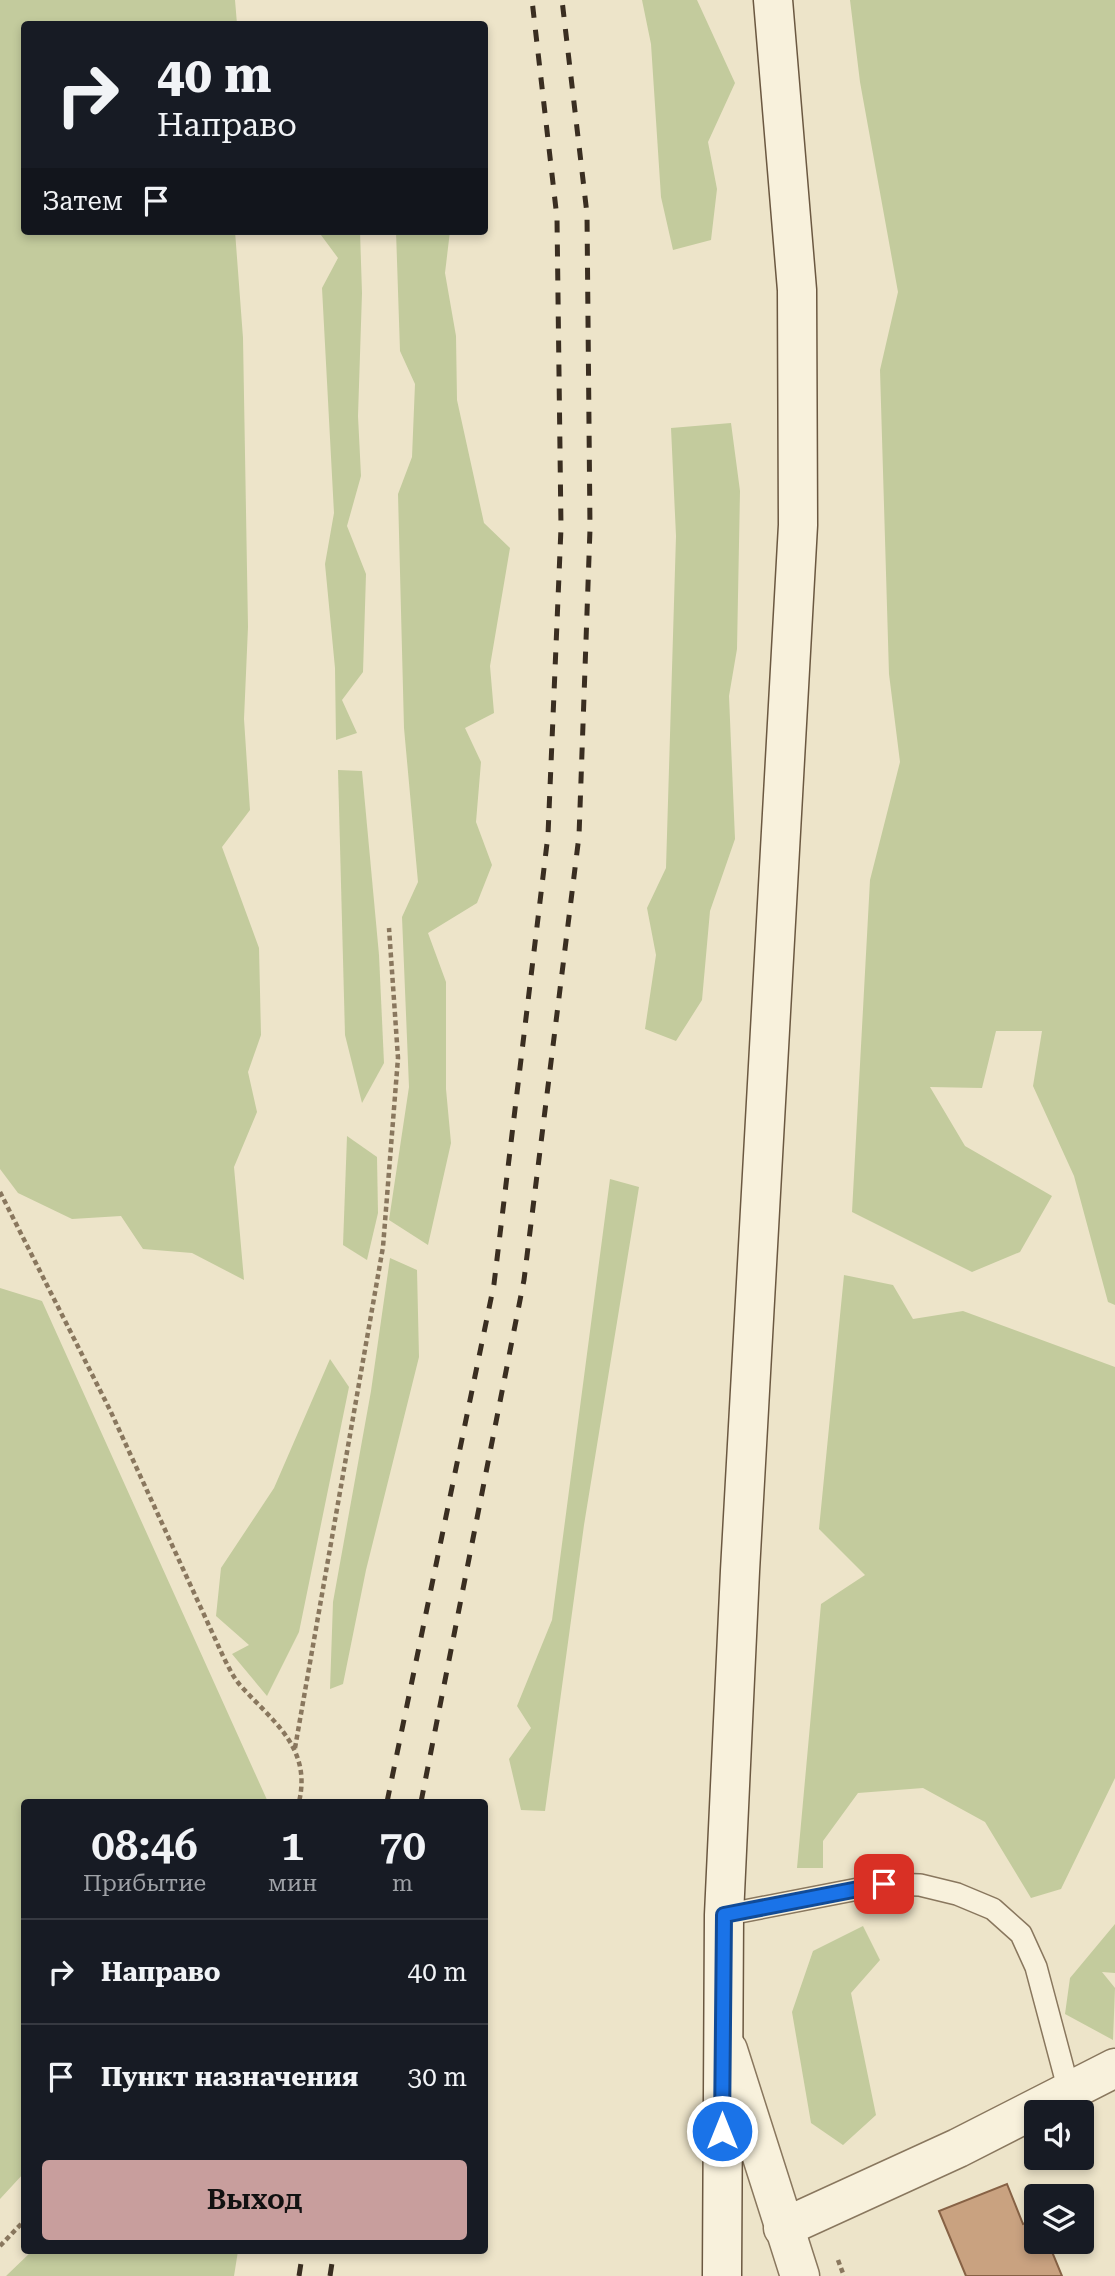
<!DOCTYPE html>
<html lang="ru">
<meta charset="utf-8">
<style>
:root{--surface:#171b24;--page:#242831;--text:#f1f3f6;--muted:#9ea1a6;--line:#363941;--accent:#c89e9d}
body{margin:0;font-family:"Roboto Serif",serif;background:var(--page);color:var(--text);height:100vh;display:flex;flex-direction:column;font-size:26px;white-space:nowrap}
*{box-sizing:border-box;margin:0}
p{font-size:23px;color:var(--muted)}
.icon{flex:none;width:38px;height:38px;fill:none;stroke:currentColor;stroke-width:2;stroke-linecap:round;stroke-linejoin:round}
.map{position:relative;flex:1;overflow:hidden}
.sheet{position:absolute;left:21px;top:1799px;width:467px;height:455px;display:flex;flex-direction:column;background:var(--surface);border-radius:7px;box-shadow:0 4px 10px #0003}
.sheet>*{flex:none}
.hud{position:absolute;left:21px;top:21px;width:467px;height:214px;border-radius:7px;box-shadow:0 4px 10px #0003;background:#171b24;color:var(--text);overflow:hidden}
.controls{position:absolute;left:1024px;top:2100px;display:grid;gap:14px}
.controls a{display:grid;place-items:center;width:70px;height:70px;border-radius:7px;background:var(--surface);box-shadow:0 4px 10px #0003;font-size:35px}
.pin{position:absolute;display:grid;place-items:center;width:60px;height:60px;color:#fff;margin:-30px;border-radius:14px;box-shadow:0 4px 10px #0006}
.me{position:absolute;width:77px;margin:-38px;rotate:0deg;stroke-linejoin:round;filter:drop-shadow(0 0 5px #0008)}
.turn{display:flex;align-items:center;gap:24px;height:147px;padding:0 21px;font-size:32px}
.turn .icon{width:91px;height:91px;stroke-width:2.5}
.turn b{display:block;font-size:49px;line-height:60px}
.then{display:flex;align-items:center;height:66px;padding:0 21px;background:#0003;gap:14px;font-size:26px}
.eta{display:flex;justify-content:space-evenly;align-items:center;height:119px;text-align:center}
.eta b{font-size:42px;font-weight:600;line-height:49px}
.action{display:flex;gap:14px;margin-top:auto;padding:14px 21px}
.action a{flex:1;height:80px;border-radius:7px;background:var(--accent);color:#111;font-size:28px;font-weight:600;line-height:80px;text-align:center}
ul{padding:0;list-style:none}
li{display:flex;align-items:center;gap:21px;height:105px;padding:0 21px;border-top:2px solid var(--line)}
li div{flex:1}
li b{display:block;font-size:26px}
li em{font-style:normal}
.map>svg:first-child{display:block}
</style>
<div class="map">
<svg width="1115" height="2276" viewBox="0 0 1115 2276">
<rect width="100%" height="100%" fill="#ede4c9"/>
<g fill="#c3cb9d">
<path d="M 0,0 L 235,0 L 237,24 L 24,24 L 24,231 L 235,231 L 243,338 L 248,627 L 244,719 L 250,810 L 222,847 L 259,948 L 261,1035 L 248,1072 L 257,1112 L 234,1167 L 244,1280 L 192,1253 L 143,1249 L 121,1216 L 72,1219 L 18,1193 L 0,1169 Z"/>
<path d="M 642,0 L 697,0 L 735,83 L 708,142 L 717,189 L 711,240 L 673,250 L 661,197 L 651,44 Z"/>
<path d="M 850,0 L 1115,0 L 1115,1305 L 1108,1302 L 1074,1176 L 1033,1086 L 1042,1031 L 996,1031 L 982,1088 L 930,1087 L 965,1146 L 1052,1196 L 1020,1252 L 972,1272 L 852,1212 L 870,880 L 900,762 L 889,674 L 880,370 L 898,292 L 860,82 Z"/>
<path d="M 318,231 L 360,231 L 362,293 L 358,416 L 361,476 L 347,526 L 366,574 L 363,672 L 342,700 L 357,733 L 336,740 L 335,668 L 325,564 L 334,513 L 322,288 L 338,258 Z"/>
<path d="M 396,231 L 450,231 L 445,273 L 456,336 L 457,400 L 484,523 L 510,548 L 490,666 L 494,713 L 465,728 L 481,762 L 476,822 L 492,865 L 477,903 L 428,933 L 446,982 L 446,1089 L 451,1143 L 428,1245 L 389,1220 L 409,1087 L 402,917 L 418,882 L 404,728 L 398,494 L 412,457 L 415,384 L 400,351 Z"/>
<path d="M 731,423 L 740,491 L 737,649 L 729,696 L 735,839 L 710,911 L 702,1000 L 676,1041 L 645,1029 L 656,955 L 647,908 L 666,868 L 676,536 L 671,428 Z"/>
<path d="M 338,770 L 362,771 L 379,955 L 384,1063 L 362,1103 L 345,1035 Z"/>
<path d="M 347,1136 L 377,1157 L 378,1213 L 367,1260 L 343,1245 Z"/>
<path d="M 610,1179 L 639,1187 L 584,1525 L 545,1811 L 521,1810 L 509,1759 L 531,1728 L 517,1706 L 552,1620 Z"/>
<path d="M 390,1258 L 417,1270 L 419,1357 L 366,1570 L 343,1684 L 330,1689 L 333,1602 L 371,1391 Z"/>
<path d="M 844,1275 L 893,1285 L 913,1319 L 963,1311 L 1115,1367 L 1115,1778 L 1061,1889 L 1031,1898 L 985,1822 L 923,1788 L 858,1793 L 823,1841 L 823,1868 L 797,1868 L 821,1604 L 865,1575 L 819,1529 Z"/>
<path d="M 0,1288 L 42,1301 L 268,1802 L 24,1802 L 24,2173 L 0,2199 Z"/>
<path d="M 330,1359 L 349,1387 L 299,1632 L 267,1696 L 232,1654 L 249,1645 L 216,1616 L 221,1568 L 274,1488 Z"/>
<path d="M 1115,1924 L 1115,1973 L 1102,1972 L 1115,1988 L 1113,2040 L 1065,2014 L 1070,1978 Z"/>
<path d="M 863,1926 L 880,1960 L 851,1993 L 876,2115 L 843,2145 L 811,2123 L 792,2012 L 813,1951 Z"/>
<path d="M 32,2251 L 32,2250 L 238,2251 L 234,2276 L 6,2276 Z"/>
</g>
<path fill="#c9a280" stroke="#876245" stroke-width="2" d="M 1007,2184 L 1023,2224 L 1036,2219 L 1036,2242 L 1048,2242 L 1062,2276 L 966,2276 L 939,2211 Z"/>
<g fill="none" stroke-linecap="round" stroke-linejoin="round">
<defs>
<path id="service" d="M 724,1915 L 884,1884 L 920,1885 L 957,1894 L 993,1909 L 1021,1934 L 1036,1967 L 1069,2091"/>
<path id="minor" d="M 783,2228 L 958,2148 L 1115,2068"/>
<path id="tertiary" d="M 728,2050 L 800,2276"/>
<path id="secondary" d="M 722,2276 L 724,1915 L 740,1571 L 798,525 L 797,290 L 773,0"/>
</defs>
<use href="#service" stroke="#89775e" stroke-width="24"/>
<use href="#minor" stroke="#89775e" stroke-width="41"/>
<use href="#tertiary" stroke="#89775e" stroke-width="41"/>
<use href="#secondary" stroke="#6b5841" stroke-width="41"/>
<g stroke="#89775e" stroke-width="4.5" stroke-dasharray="5 3.5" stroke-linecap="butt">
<path d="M 0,1192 L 110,1410 L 223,1656 C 228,1666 233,1677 240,1685 C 272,1721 312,1747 299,1802"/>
<path d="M 295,1748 L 383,1247 L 398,1058 L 389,928"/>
<path d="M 0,2246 L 24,2221"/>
<path d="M 838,2260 L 844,2276"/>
</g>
<use href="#service" stroke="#f8f1dc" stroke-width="21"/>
<use href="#minor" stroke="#f8f1dc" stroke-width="38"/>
<use href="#tertiary" stroke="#f8f1dc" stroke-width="38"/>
<use href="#secondary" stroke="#f8f1dc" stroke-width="38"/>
<g stroke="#3a2e21" stroke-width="5" stroke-dasharray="12 12" stroke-linecap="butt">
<path d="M 387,1802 L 494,1284 L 548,835 L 561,528 L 557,218 L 532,0"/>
<path d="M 421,1802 L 524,1280 L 579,836 L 590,529 L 587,214 L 562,0"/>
<path d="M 299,2276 L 303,2250"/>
<path d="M 330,2276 L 334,2250"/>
</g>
</g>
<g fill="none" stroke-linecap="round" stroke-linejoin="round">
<defs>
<path id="route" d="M 722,2131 L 724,1915 L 884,1884"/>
</defs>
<use href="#route" stroke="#114b97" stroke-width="18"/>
<use href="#route" stroke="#1a73e8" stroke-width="12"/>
</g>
</svg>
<div class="controls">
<a><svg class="icon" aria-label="sound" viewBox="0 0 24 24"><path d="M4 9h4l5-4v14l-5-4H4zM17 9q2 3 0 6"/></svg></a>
<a><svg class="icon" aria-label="layers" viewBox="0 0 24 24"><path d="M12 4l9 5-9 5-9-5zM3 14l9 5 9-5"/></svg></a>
</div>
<div class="pin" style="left:884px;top:1884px;background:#d93025"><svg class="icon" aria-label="arrive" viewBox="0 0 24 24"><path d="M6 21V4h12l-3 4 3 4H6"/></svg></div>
<svg class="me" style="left:722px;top:2131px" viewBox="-20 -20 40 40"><circle r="17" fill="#1a73e8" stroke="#fff" stroke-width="3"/><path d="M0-11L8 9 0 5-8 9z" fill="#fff"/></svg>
<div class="hud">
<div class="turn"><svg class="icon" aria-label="right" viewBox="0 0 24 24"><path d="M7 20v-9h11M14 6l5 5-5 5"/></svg><div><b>40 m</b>Направо</div></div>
<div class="then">Затем<svg class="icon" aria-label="arrive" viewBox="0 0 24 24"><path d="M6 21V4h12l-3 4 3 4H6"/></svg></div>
</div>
<section class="sheet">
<div class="eta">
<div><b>08:46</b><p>Прибытие</p></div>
<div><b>1</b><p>мин</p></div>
<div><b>70</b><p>m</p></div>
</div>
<ul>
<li><svg class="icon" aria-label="right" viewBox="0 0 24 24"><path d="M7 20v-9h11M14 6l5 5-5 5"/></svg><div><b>Направо</b></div><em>40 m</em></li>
<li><svg class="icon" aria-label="arrive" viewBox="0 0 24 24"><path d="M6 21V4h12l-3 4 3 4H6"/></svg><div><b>Пункт назначения</b></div><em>30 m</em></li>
</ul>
<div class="action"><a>Выход</a></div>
</section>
</div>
